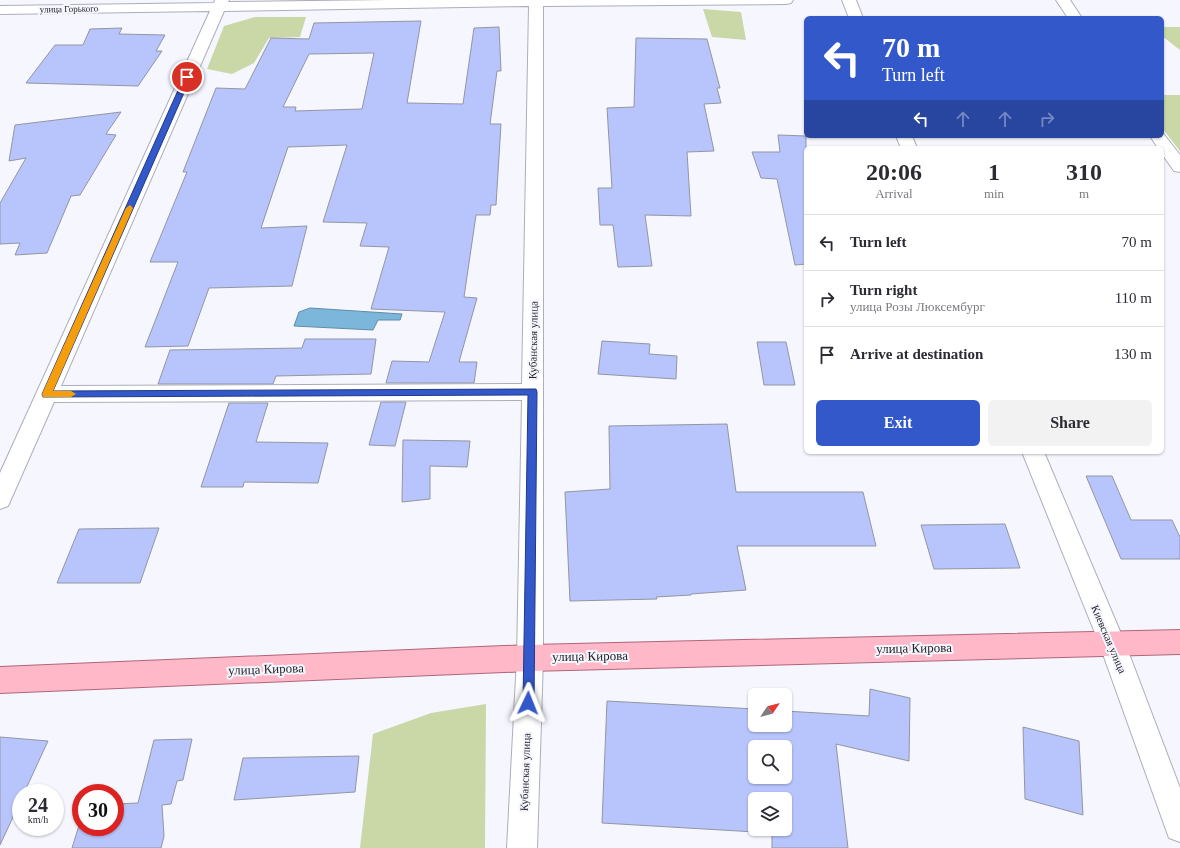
<!DOCTYPE html>
<meta charset="utf-8">
<style>
:root{--surface:#fff;--page:#f2f2f3;--text:#2b2b33;--muted:#7c7c81;--line:#e1e1e2;--accent:#3358c9}
body{margin:0;font-family:"Times New Roman",serif;background:var(--page);color:var(--text);height:100vh;display:flex;flex-direction:column;font-size:15px;white-space:nowrap}
*{box-sizing:border-box;margin:0}
p{font-size:13px;color:var(--muted)}
.icon{flex:none;width:22px;height:22px;fill:none;stroke:currentColor;stroke-width:2;stroke-linecap:round;stroke-linejoin:round}
.map{position:relative;flex:1;overflow:hidden}
.details{position:absolute;left:804px;top:146px;width:360px;height:308px;display:flex;flex-direction:column;background:var(--surface);border-radius:6px;box-shadow:0 1px 3px #0004}
.details>*{flex:none}
.guide{position:absolute;left:804px;top:16px;width:360px;height:122px;border-radius:6px;box-shadow:0 1px 3px #0004;background:#3358c9;color:#fff;overflow:hidden}
.needle{width:26px;rotate:55deg}
.fabs{position:absolute;left:748px;top:688px;display:grid;gap:8px}
.fabs a{display:grid;place-items:center;width:44px;height:44px;border-radius:6px;background:var(--surface);box-shadow:0 1px 3px #0004;font-size:20px}
.speed{position:absolute;left:12px;top:784px;display:flex;gap:8px;font-size:20px;font-weight:700;text-align:center}
.speed>*{display:grid;place-content:center;width:52px;height:52px;border-radius:50%;background:var(--surface);box-shadow:0 1px 3px #0004;line-height:1}
.speed small{font-size:10px;font-weight:400}
.speed .limit{border:6px solid #d22;background:#fff;color:#111}
.pin{position:absolute;display:grid;place-items:center;width:34px;height:34px;color:#fff;margin:-17px;border:2px solid #fff;border-radius:50%;box-shadow:0 1px 4px #0007}
.me{position:absolute;width:44px;margin:-22px;rotate:2deg;stroke-linejoin:round;filter:drop-shadow(0 0 3px #0008)}
.turn{display:flex;align-items:center;gap:14px;height:84px;padding:0 12px;font-size:18px}
.turn .icon{width:52px;height:52px;stroke-width:2.5}
.turn b{display:block;font-size:28px;line-height:34px}
.lanes{display:flex;align-items:center;height:38px;padding:0 12px;background:#0003;justify-content:center;gap:20px;direction:ltr}
.lanes .off{opacity:.35}
.eta{display:flex;justify-content:space-evenly;align-items:center;height:68px;text-align:center}
.eta b{font-size:24px;font-weight:700;line-height:28px}
.cta{display:flex;gap:8px;margin-top:auto;padding:8px 12px}
.cta a{flex:1;height:46px;border-radius:6px;background:var(--accent);color:#fff;font-size:16px;font-weight:700;line-height:46px;text-align:center}
.cta a+a{background:var(--page);color:var(--text)}
ul{padding:0;list-style:none}
li{display:flex;align-items:center;gap:12px;height:56px;padding:0 12px;border-top:1px solid var(--line)}
li div{flex:1}
li b{display:block;font-size:15px}
li em{font-style:normal}
.map>svg:first-child{display:block}
</style>
<div class="map">
<svg width="1180" height="848" viewBox="0 0 1180 848">
<rect width="100%" height="100%" fill="#f5f6fe"/>
<g fill="#cad8a8">
<path d="M 703,9 L 741,12 L 746,40 L 712,37 Z"/>
<path d="M 255,17 L 306,17 L 300,37 L 269,38 L 254,63 L 232,74 L 207,69 L 224,26 Z"/>
<path d="M 1162,27 L 1180,27 L 1180,50 L 1162,36 Z"/>
<path d="M 1162,95 L 1180,95 L 1180,151 L 1162,128 Z"/>
<path d="M 486,704 L 485,848 L 360,848 L 373,734 L 431,713 Z"/>
</g>
<path fill="#7cb7db" stroke="#628ba6" d="M 310,308 L 402,314 L 400,320 L 378,320 L 373,330 L 294,326 L 299,312 Z"/>
<g fill="#b8c4fc" stroke="#9396a1" fill-rule="evenodd">
<path d="M 421,21 L 407,103 L 463,104 L 474,28 L 499,27 L 501,71 L 497,71 L 490,124 L 501,124 L 496,205 L 491,205 L 490,215 L 476,215 L 464,297 L 477,298 L 459,362 L 477,362 L 474,383 L 386,383 L 392,361 L 429,362 L 445,312 L 371,309 L 389,247 L 360,246 L 367,223 L 323,222 L 347,145 L 288,147 L 261,228 L 307,226 L 292,286 L 209,288 L 188,346 L 145,347 L 178,262 L 150,262 L 187,172 L 183,172 L 216,88 L 245,89 L 271,38 L 309,39 L 314,23 ZM 374,53 L 362,109 L 295,111 L 296,107 L 283,107 L 309,54 Z"/>
<path d="M 122,28 L 119,34 L 165,35 L 156,51 L 162,51 L 138,86 L 26,83 L 55,45 L 83,45 L 90,29 Z"/>
<path d="M 636,38 L 707,39 L 720,88 L 717,88 L 721,103 L 704,104 L 714,151 L 687,152 L 691,216 L 645,215 L 652,266 L 618,267 L 613,225 L 600,225 L 598,188 L 612,188 L 607,108 L 634,107 Z"/>
<path d="M 121,112 L 106,134 L 116,135 L 80,195 L 71,196 L 47,253 L 15,255 L 20,243 L 0,244 L 0,203 L 26,158 L 9,161 L 15,125 Z"/>
<path d="M 778,135 L 806,136 L 806,264 L 795,265 L 777,179 L 761,178 L 752,152 L 780,152 Z"/>
<path d="M 305,339 L 376,339 L 371,374 L 276,376 L 273,384 L 158,384 L 170,350 L 302,348 Z"/>
<path d="M 602,341 L 650,344 L 649,354 L 677,356 L 676,379 L 598,374 Z"/>
<path d="M 757,342 L 786,342 L 795,385 L 764,385 Z"/>
<path d="M 381,402 L 406,402 L 395,446 L 369,445 Z"/>
<path d="M 229,403 L 268,403 L 256,442 L 328,443 L 318,483 L 244,482 L 243,487 L 201,487 Z"/>
<path d="M 727,424 L 736,492 L 863,492 L 876,546 L 737,546 L 746,590 L 691,594 L 691,595 L 656,597 L 657,599 L 570,601 L 565,492 L 610,489 L 609,426 Z"/>
<path d="M 403,440 L 470,441 L 467,467 L 430,466 L 430,499 L 402,502 Z"/>
<path d="M 1086,476 L 1112,476 L 1131,520 L 1172,520 L 1180,537 L 1180,559 L 1121,559 Z"/>
<path d="M 1005,524 L 1020,568 L 934,569 L 921,525 Z"/>
<path d="M 159,528 L 140,583 L 57,583 L 79,529 Z"/>
<path d="M 870,689 L 910,698 L 909,761 L 836,744 L 848,848 L 772,848 L 772,833 L 602,823 L 607,701 L 755,709 L 755,725 L 785,725 L 785,711 L 869,716 ZM 755,747 L 785,747 L 785,777 L 755,777 ZM 755,799 L 785,799 L 785,829 L 755,829 Z"/>
<path d="M 1023,727 L 1079,741 L 1083,815 L 1025,799 Z"/>
<path d="M 0,737 L 48,741 L 24,793 L 21,793 L 21,800 L 0,845 Z"/>
<path d="M 192,739 L 183,780 L 177,781 L 171,804 L 162,805 L 164,836 L 161,848 L 72,848 L 81,819 L 81,827 L 115,827 L 115,804 L 138,803 L 154,740 Z"/>
<path d="M 359,756 L 355,792 L 234,800 L 243,758 Z"/>
</g>
<g fill="none" stroke-linecap="round" stroke-linejoin="round">
<defs>
<g id="minor">
<path d="M 215,0 L 229,0 L 228,2 L 389,0 L 793,0 L 791,3 L 786,4 L 543,6 L 543,658 L 537,848 L 507,848 L 517,658 L 522,400 L 54,402 L 8,506 L 0,509 L 0,473 L 210,11 L 0,14 L 0,6 L 214,3 ZM 529,6 L 522,384 L 61,386 L 224,11 Z"/>
<path d="M 842,0 L 856,0 L 863,18 L 849,18 Z"/>
<path d="M 1056,0 L 1070,0 L 1082,18 L 1068,18 Z"/>
<path d="M 1162,132 L 1180,155 L 1180,172 L 1174,171 L 1162,154 L 1162,148 L 1158,148 L 1150,136 L 1162,136 Z"/>
<path d="M 896,136 L 912,136 L 917,148 L 901,148 Z"/>
<path d="M 1022,452 L 1044,452 L 1125,643 L 1180,788 L 1180,842 L 1169,838 L 1165,827 L 1099,643 Z"/>
</g>
<path id="major" d="M 1180,630 L 1180,654 L 530,671 L 0,693 L 0,667 L 530,645 Z"/>
</defs>
<use href="#minor" stroke="#acafbb" stroke-width="2"/>
<use href="#major" stroke="#b16579" stroke-width="2"/>
<use href="#minor" fill="#fff" fill-rule="evenodd"/>
<use href="#major" fill="#feb8c8" fill-rule="evenodd"/>
</g>
<path fill="#3358c9" stroke="#213983" d="M 187,75 L 191,77 L 53,391 L 536,389 L 537,392 L 534,703 L 532,707 L 528,709 L 524,707 L 523,703 L 528,395 L 43,397 L 42,394 L 184,77 Z"/>
<path fill="#f59e0b" d="M 130,205 L 133,208 L 53,391 L 71,391 L 76,394 L 71,397 L 43,397 L 42,394 L 126,208 Z"/>
<g text-anchor="middle" dominant-baseline="central" stroke-width="4" stroke-linejoin="round" paint-order="stroke">
<g font-size="9" fill="#24252a" stroke="#f5f6fe">
<text transform="translate(69 9) rotate(-1)">улица Горького</text>
</g>
<g font-size="11" fill="#24252a" stroke="#f5f6fe">
<text transform="translate(533 340) rotate(-89)">Кубанская улица</text>
<text transform="translate(1109 639) rotate(67)">Киевская улица</text>
<text transform="translate(525 772) rotate(-88)">Кубанская улица</text>
</g>
<g font-size="13" fill="#24252a" stroke="#f5f6fe">
<text transform="translate(914 648) rotate(-1)">улица Кирова</text>
<text transform="translate(590 656) rotate(-1)">улица Кирова</text>
<text transform="translate(266 669) rotate(-2)">улица Кирова</text>
</g>
</g>
</svg>
<div class="fabs">
<a><svg class="needle" viewBox="-14 -14 28 28"><path d="M0-13l5 13h-10z" fill="#e53935"/><path d="M0 13l5-13h-10z" fill="#7c7c81"/></svg></a>
<a><svg class="icon" aria-label="search" viewBox="0 0 24 24"><circle cx="10" cy="10" r="6"/><path d="M15 15l6 6"/></svg></a>
<a><svg class="icon" aria-label="layers" viewBox="0 0 24 24"><path d="M12 4l9 5-9 5-9-5zM3 14l9 5 9-5"/></svg></a>
</div>
<div class="speed"><div>24<small>km/h</small></div><div class="limit">30</div></div>
<div class="pin" style="left:187px;top:77px;background:#d93025"><svg class="icon" aria-label="arrive" viewBox="0 0 24 24"><path d="M6 21V4h12l-3 4 3 4H6"/></svg></div>
<svg class="me" style="left:528px;top:703px" viewBox="-20 -20 40 40"><path d="M0-17L14 15 0 8-14 15z" fill="#3358c9" stroke="#fff" stroke-width="4"/></svg>
<div class="guide">
<div class="turn"><svg class="icon" aria-label="left" viewBox="0 0 24 24"><path d="M17 20v-9H6M10 6l-5 5 5 5"/></svg><div><b>70 m</b>Turn left</div></div>
<div class="lanes"><svg class="icon" aria-label="left" viewBox="0 0 24 24"><path d="M17 20v-9H6M10 6l-5 5 5 5"/></svg><svg class="icon off" aria-label="ahead" viewBox="0 0 24 24"><path d="M12 20V5M6 11l6-6 6 6"/></svg><svg class="icon off" aria-label="ahead" viewBox="0 0 24 24"><path d="M12 20V5M6 11l6-6 6 6"/></svg><svg class="icon off" aria-label="right" viewBox="0 0 24 24"><path d="M7 20v-9h11M14 6l5 5-5 5"/></svg></div>
</div>
<section class="details">
<div class="eta">
<div><b>20:06</b><p>Arrival</p></div>
<div><b>1</b><p>min</p></div>
<div><b>310</b><p>m</p></div>
</div>
<ul>
<li><svg class="icon" aria-label="left" viewBox="0 0 24 24"><path d="M17 20v-9H6M10 6l-5 5 5 5"/></svg><div><b>Turn left</b></div><em>70 m</em></li>
<li><svg class="icon" aria-label="right" viewBox="0 0 24 24"><path d="M7 20v-9h11M14 6l5 5-5 5"/></svg><div><b>Turn right</b><p>улица Розы Люксембург</p></div><em>110 m</em></li>
<li><svg class="icon" aria-label="arrive" viewBox="0 0 24 24"><path d="M6 21V4h12l-3 4 3 4H6"/></svg><div><b>Arrive at destination</b></div><em>130 m</em></li>
</ul>
<div class="cta"><a>Exit</a><a>Share</a></div>
</section>
</div>
